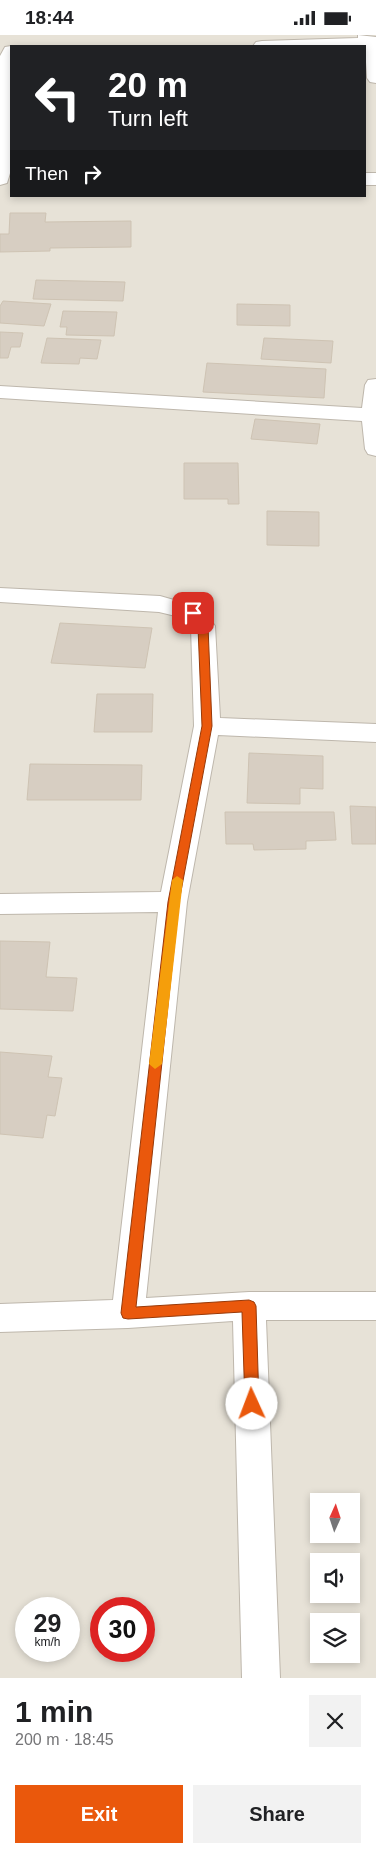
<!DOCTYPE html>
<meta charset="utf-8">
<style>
:root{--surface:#fff;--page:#f2f2f2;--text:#202124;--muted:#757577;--accent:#ea580c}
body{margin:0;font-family:Arial,sans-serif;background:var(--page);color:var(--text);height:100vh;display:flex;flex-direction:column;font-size:19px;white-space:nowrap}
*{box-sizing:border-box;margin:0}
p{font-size:16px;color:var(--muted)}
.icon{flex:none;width:28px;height:28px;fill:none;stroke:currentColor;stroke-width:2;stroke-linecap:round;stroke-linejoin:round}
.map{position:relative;height:1643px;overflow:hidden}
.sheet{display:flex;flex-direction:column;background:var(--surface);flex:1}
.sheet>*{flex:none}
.banner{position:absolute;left:10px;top:10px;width:356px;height:152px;border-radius:0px;box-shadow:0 2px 8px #0003;background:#202124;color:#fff;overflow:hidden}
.needle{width:32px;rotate:3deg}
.buttons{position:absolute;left:310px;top:1458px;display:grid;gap:10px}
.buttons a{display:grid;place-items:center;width:50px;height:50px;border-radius:0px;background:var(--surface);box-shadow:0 2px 8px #0003;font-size:25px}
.speed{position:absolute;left:15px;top:1562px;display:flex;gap:10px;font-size:25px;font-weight:700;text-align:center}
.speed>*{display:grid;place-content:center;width:65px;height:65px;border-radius:50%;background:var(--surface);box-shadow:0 2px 8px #0003;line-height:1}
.speed small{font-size:12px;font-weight:400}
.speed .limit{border:8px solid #d22;background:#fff;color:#111}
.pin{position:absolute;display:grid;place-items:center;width:42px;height:42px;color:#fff;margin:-21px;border-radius:10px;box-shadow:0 2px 8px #0006}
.me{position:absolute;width:55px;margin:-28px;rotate:358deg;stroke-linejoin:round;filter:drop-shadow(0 0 4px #0008)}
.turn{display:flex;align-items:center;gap:18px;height:105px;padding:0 15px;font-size:22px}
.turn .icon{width:65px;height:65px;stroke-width:2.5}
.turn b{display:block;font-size:35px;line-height:42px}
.then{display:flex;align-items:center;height:48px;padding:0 15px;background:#0003;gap:10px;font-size:19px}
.round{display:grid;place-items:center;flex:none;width:52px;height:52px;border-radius:0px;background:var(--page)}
.summary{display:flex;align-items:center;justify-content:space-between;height:85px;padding:0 15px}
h1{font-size:30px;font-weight:700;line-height:38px}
.action{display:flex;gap:10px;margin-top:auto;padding:10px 15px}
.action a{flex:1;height:58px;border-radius:0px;background:var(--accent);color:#fff;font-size:20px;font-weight:700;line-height:58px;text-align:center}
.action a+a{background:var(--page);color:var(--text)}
.status{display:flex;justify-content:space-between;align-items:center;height:35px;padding:0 25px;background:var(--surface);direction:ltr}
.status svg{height:14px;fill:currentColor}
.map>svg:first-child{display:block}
</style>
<div class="status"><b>18:44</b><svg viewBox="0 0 49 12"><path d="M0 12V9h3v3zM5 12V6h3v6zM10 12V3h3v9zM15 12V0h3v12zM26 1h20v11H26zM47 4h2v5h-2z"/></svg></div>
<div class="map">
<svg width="376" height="1643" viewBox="0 0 376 1643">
<rect width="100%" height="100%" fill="#f3f0e9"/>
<path fill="#e7e2d7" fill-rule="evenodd" d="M 0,0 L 376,0 L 376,1643 L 0,1643 ZM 11,11 L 365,11 L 365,161 L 11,161 ZM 319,1466 L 351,1466 L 351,1499 L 319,1499 ZM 319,1526 L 351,1526 L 351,1559 L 319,1559 ZM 26,1574 L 69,1574 L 69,1616 L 26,1616 ZM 101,1574 L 144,1574 L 144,1616 L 101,1616 ZM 319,1586 L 351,1586 L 351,1619 L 319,1619 Z"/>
<g fill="#d7cec2" stroke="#cec3b3">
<path d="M 10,178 L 46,178 L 45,187 L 131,186 L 131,212 L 50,213 L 50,216 L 0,217 L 0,199 L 9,199 Z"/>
<path d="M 36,245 L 125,247 L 123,266 L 33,264 Z"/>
<path d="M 3,266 L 51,269 L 44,291 L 0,288 L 0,271 Z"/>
<path d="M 237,269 L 290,270 L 290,291 L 237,290 Z"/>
<path d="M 63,276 L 117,277 L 114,301 L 66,300 L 67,292 L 60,292 Z"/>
<path d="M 0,297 L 23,298 L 20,312 L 11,312 L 8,323 L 0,323 Z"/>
<path d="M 47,303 L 101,305 L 97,324 L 80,323 L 79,329 L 41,328 Z"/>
<path d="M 264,303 L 333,306 L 331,328 L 261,324 Z"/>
<path d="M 207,328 L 326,334 L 324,363 L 203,357 Z"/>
<path d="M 255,384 L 320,389 L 317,409 L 251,404 Z"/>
<path d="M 184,428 L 238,428 L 239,469 L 228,469 L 228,464 L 184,464 Z"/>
<path d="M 267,476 L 319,477 L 319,511 L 267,510 Z"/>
<path d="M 60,588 L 152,593 L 145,633 L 51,628 Z"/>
<path d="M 97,659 L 153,659 L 152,697 L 94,697 Z"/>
<path d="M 249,718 L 323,721 L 323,754 L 300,753 L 300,769 L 247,768 Z"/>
<path d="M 30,729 L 142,730 L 141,765 L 27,765 Z"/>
<path d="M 350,771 L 376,772 L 376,809 L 352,809 Z"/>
<path d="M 225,777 L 334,777 L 336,805 L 306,806 L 306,814 L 254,815 L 253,809 L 226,809 Z"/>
<path d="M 0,906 L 50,907 L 46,942 L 77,943 L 73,976 L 0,974 Z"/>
<path d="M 0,1017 L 52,1021 L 48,1042 L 62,1043 L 55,1081 L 47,1080 L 43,1103 L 0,1099 Z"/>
</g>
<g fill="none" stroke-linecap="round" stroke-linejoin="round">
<defs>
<g id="minor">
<path d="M 358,0 L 376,2 L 376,48 L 370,47 L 367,43 L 365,11 L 253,11 L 256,7 L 262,6 L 358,3 Z"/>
<path d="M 11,11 L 11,135 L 7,148 L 0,150 L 0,21 L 5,12 Z"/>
<rect x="365" y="138" width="11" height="12"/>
<path d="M 376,344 L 376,421 L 368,419 L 365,414 L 362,386 L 0,363 L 0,351 L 362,373 L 365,350 L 368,345 Z"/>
<path d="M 0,553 L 160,561 L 202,573 L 215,591 L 220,683 L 376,689 L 376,707 L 218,700 L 187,867 L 146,1263 L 249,1257 L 376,1257 L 376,1285 L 266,1285 L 280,1643 L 242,1643 L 233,1286 L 128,1293 L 0,1297 L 0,1269 L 113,1265 L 158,877 L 0,879 L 0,859 L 161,857 L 194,691 L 191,592 L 184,583 L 159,577 L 0,567 Z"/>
</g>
</defs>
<use href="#minor" stroke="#beb7ac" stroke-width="2"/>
<use href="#minor" fill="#fff" fill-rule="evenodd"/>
</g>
<path fill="#ea580c" stroke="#983908" d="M 193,575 L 197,576 L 208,591 L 212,691 L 179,867 L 136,1272 L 249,1265 L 254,1267 L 256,1271 L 259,1369 L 257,1373 L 252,1375 L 247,1373 L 245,1369 L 242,1277 L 128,1284 L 123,1283 L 121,1278 L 168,867 L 202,691 L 198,592 L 188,578 Z"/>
<path fill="#f59e0b" d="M 177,841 L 183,845 L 162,1029 L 155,1034 L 149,1029 L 172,845 Z"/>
</svg>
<div class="buttons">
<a><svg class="needle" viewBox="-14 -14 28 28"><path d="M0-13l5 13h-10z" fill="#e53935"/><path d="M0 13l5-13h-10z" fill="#757577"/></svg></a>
<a><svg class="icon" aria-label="sound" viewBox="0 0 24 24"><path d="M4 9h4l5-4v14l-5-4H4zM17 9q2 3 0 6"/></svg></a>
<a><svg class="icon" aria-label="layers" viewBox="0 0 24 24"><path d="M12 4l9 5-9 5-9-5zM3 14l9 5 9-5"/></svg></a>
</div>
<div class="speed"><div>29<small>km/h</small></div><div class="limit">30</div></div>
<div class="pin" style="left:193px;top:578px;background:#d93025"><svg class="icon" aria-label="arrive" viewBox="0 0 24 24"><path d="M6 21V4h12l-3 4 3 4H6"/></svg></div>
<svg class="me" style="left:252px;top:1369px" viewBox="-20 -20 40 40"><circle r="19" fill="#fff"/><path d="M0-13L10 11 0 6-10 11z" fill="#ea580c"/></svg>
<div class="banner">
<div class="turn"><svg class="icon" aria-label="left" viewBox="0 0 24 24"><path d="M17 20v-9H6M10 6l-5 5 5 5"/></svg><div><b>20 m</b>Turn left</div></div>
<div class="then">Then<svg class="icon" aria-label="right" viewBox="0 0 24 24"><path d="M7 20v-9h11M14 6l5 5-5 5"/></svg></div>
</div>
</div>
<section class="sheet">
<div class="summary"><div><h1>1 min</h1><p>200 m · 18:45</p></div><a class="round"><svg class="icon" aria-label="close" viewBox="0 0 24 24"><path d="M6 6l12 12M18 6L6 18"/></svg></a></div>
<div class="action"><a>Exit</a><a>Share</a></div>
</section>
